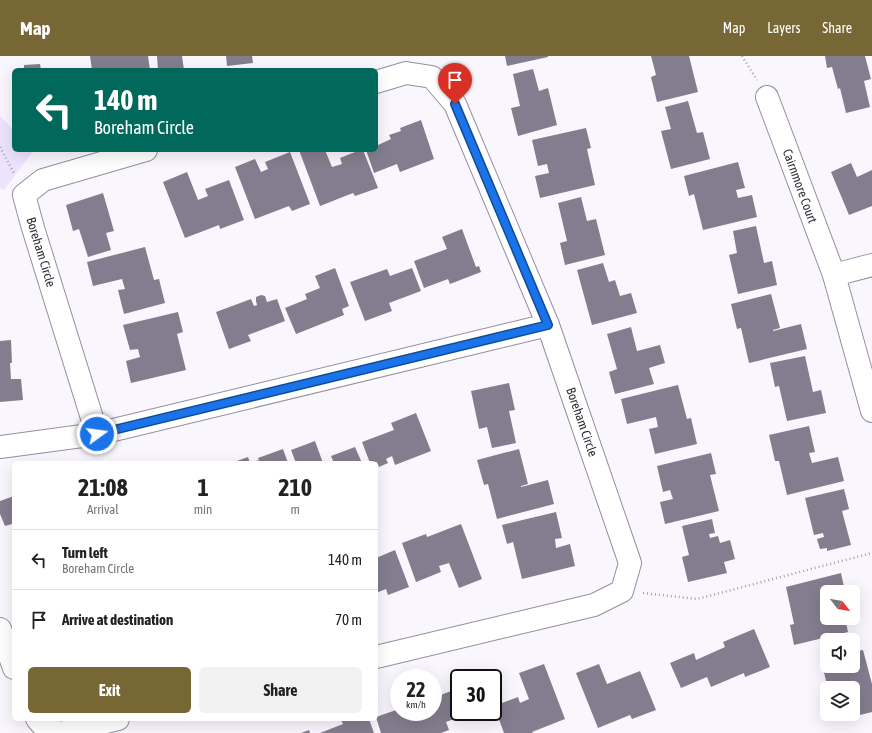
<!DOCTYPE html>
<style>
:root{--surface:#fff;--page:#f2f2f2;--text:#222;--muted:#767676;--line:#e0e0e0;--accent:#766734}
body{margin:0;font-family:"Asap Condensed",sans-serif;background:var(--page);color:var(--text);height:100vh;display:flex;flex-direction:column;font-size:15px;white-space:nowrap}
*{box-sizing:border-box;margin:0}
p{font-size:13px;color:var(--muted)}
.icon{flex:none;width:22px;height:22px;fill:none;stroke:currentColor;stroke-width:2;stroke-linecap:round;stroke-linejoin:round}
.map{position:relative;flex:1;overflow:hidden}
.panel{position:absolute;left:12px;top:405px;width:366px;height:260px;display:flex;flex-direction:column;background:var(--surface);border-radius:6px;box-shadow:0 4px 16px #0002}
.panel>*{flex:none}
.banner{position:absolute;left:12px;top:12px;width:366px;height:84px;border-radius:6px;box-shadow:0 4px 16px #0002;background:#00695c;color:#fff;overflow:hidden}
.needle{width:26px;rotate:121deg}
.fabs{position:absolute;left:820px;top:529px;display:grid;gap:8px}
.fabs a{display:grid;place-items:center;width:40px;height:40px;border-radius:6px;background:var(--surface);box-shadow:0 4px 16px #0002;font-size:20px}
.speed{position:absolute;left:390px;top:613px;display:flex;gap:8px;font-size:20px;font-weight:700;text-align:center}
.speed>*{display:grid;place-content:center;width:52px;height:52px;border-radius:50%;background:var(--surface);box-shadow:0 4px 16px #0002;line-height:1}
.speed small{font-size:10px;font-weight:400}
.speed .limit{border:2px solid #111;border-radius:6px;background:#fff;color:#111}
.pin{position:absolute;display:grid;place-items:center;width:34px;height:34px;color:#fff;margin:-41px -17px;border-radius:50% 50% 50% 0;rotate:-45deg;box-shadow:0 0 4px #0007}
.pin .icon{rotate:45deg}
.me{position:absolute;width:44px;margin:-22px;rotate:76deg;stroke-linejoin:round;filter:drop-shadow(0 0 3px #0008)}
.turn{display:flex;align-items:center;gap:14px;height:84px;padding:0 16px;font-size:18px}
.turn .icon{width:52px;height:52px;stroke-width:2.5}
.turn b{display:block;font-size:28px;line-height:34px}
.eta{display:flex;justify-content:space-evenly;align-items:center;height:68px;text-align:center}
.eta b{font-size:24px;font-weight:700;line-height:28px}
.button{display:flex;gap:8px;margin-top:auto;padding:8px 16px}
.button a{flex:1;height:46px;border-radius:6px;background:var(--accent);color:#fff;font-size:16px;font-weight:700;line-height:46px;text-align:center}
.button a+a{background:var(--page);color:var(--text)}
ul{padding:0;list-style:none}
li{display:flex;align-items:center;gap:12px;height:60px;padding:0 16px;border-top:1px solid var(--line)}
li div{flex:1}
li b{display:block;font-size:15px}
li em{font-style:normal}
header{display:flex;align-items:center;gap:24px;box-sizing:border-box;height:56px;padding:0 20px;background:var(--accent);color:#fff}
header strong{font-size:19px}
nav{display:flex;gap:22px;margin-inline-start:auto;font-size:14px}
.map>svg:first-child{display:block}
</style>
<header>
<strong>Map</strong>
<nav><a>Map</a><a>Layers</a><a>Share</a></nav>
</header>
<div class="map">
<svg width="872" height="677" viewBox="0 0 872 677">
<rect width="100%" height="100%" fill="#f9f6fe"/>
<path fill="#ede3fe" d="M 0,60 L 14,75 L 14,94 L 32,94 L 33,95 L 4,134 L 0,132 Z"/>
<g fill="#847d8f">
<path d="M 90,0 L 148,0 L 150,14 L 92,14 Z"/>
<path d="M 157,0 L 182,0 L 184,14 L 158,14 Z"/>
<path d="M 226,0 L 252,0 L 253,7 L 227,10 Z"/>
<path d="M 505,0 L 548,0 L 548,1 L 507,10 Z"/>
<path d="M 651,0 L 689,0 L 698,36 L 657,46 L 651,21 L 656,19 Z"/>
<path d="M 825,0 L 865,0 L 871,23 L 864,25 L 870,51 L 846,57 L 840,32 L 838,33 L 832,11 L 827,12 Z"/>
<path d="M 40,8 L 41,14 L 24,14 L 24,9 Z"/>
<path d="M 533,13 L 539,35 L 548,32 L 557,69 L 518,80 L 511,52 L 520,50 L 513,18 Z"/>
<path d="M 688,45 L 697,77 L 703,76 L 710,103 L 671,113 L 661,75 L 671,73 L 665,51 Z"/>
<path d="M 421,64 L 434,103 L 400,116 L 397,108 L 374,117 L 366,94 L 376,94 L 376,90 L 391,83 L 389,79 L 401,75 L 400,72 Z"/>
<path d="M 586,72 L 591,92 L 587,93 L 595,129 L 540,142 L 535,120 L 549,117 L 547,108 L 538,110 L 532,84 Z"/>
<path d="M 299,94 L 325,94 L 332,111 L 342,108 L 340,102 L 360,94 L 363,94 L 378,132 L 355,140 L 353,137 L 320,150 Z"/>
<path d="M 290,96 L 310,148 L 292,155 L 289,150 L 255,163 L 235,111 L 255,103 L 261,116 L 268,113 L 265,106 Z"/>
<path d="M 738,106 L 745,132 L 736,134 L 738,142 L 752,139 L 757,161 L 703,174 L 694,138 L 689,140 L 684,120 Z"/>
<path d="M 851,107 L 857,121 L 872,114 L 872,150 L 849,159 L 831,116 Z"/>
<path d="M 187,116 L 198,144 L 208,140 L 205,133 L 229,124 L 244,164 L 220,173 L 219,169 L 185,182 L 163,126 Z"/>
<path d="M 103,137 L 114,175 L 106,177 L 111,194 L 88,201 L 79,173 L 73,175 L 66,149 Z"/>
<path d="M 581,141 L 587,165 L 596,163 L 605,199 L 565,209 L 560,187 L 567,185 L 558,147 Z"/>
<path d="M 756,170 L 764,207 L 772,205 L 777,229 L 738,238 L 729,199 L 737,197 L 733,175 Z"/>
<path d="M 462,173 L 476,211 L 479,210 L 481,216 L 450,228 L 448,223 L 424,232 L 414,205 L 447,193 L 442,181 Z"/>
<path d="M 145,191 L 154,224 L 159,223 L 165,247 L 124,258 L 118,234 L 125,233 L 122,223 L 93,230 L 87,206 Z"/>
<path d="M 603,207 L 609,226 L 615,224 L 620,240 L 631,237 L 637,257 L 592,269 L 577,214 Z"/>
<path d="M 335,212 L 349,250 L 342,253 L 344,259 L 296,278 L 285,252 L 307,243 L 305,238 L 320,232 L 315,220 Z"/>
<path d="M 412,212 L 421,235 L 389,247 L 392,255 L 365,265 L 350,226 L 387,213 L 390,220 Z"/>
<path d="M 771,238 L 780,272 L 773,274 L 773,275 L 801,268 L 807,293 L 749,307 L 741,272 L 737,273 L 731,248 Z"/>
<path d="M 261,239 L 265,240 L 267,246 L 277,243 L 285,265 L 248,279 L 251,285 L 229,293 L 216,256 L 251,243 L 254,250 L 257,249 L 256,245 L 256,241 Z"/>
<path d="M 178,256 L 183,276 L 177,278 L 186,314 L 131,327 L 126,305 L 140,301 L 138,293 L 130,294 L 123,269 Z"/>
<path d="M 631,271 L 637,295 L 660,289 L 665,307 L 649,312 L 654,328 L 615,338 L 609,316 L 617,313 L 607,278 Z"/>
<path d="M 11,284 L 12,307 L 10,307 L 11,323 L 21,323 L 23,344 L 0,346 L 0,285 Z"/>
<path d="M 805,300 L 813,336 L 821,334 L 826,357 L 787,365 L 779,330 L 775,331 L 770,307 Z"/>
<path d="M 509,327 L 515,354 L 509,355 L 516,387 L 492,392 L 487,371 L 479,373 L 471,335 Z"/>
<path d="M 678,329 L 687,363 L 691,362 L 697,388 L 655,398 L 649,373 L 658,371 L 656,361 L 627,368 L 621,343 Z"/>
<path d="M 416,357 L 431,395 L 395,409 L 392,400 L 386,403 L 388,407 L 379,411 L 377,406 L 370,407 L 362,386 L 394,374 L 391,367 Z"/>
<path d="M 809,370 L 815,396 L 809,397 L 812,407 L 838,401 L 844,425 L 787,439 L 779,405 L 775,405 L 769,379 Z"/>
<path d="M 315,385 L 323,407 L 296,407 L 291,394 Z"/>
<path d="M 355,391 L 362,407 L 334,407 L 331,400 Z"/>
<path d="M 283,393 L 288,407 L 231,407 L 248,401 L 250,407 L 259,404 L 258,402 Z"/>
<path d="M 519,393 L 528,428 L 521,430 L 521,431 L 548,424 L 554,448 L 497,463 L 488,428 L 484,429 L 477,404 Z"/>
<path d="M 711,397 L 716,418 L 710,419 L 719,455 L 665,468 L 660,446 L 673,443 L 670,434 L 663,436 L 657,410 Z"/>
<path d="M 844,433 L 849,453 L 842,455 L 851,489 L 827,495 L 827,492 L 820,493 L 817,483 L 824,481 L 823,477 L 814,479 L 805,442 Z"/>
<path d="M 14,440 L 14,474 L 12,468 L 5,470 L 0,458 L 0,445 Z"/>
<path d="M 556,456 L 562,482 L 555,483 L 556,492 L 570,488 L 575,510 L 522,523 L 513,486 L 507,488 L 502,469 Z"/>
<path d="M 712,463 L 715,477 L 709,478 L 710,482 L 718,480 L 720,487 L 730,484 L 735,503 L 724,506 L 727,517 L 688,526 L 682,501 L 689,499 L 682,470 Z"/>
<path d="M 461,468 L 482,523 L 459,532 L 449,507 L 439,510 L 441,516 L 416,526 L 402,487 L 426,478 L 427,481 Z"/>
<path d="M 395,494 L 409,531 L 388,539 L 386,533 L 376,537 L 376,502 Z"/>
<path d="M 841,517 L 845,536 L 827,536 L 827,562 L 845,562 L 848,576 L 794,589 L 790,569 L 794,568 L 786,531 Z"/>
<path d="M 754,573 L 770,611 L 745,621 L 744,617 L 711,631 L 707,621 L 681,632 L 670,607 L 694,597 L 696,604 L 725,591 L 723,586 Z"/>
<path d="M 863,594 L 872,628 L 872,656 L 840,664 L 839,658 L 853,658 L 853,632 L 832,632 L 831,628 L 827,629 L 821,604 L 827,603 L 827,610 L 853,610 L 853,596 Z"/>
<path d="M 544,608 L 565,663 L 532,676 L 533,677 L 504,677 L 494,650 L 518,641 L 520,647 L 529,643 L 519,617 Z"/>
<path d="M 599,608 L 607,628 L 640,615 L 656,654 L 632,663 L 630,659 L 598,672 L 576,617 Z"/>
<path d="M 459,632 L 459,656 L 472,656 L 446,666 L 449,674 L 441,677 L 381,677 L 376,661 L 399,653 L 399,656 L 433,656 L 433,648 L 440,645 L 438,640 Z"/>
<path d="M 343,663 L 369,663 L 374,677 L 320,677 L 343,668 L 341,664 Z"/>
<path d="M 309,674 L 310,677 L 301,677 Z"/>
</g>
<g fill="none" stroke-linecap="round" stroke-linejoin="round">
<defs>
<g id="minor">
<path d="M 376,26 L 406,17 L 432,21 L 455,48 L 548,269 L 630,507 L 622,535 L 594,549 L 376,601"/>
<path d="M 767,41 L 834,219"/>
<path d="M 872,209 L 834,219 L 872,355"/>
<path d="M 97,378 L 33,172 L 24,139 L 43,124 L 146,94"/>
<path d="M 0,391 L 97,378 L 548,269"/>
<path d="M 0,573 L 14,612"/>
<path d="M 37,663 L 46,673 L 61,677 L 118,663"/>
</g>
</defs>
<use href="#minor" stroke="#958ea1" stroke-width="24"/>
<g stroke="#a4a1a9" stroke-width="2.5" stroke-dasharray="1 3" stroke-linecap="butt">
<path d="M 742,0 L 757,24"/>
<path d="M 0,91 L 15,119"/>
<path d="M 643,537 L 697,543 L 872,497"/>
</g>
<use href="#minor" stroke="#fff" stroke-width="22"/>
</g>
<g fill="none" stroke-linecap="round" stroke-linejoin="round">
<defs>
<path id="route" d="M 97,378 L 548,269 L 455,48"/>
</defs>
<use href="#route" stroke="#114b97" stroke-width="10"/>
<use href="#route" stroke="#1a73e8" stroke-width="7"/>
</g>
<g text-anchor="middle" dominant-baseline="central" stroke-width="4" stroke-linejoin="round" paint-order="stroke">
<g font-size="13" fill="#302d35" stroke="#fff">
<text transform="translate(800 130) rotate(70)">Cairnmore Court</text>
<text transform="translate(41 196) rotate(73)">Boreham Circle</text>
<text transform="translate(582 366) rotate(71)">Boreham Circle</text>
</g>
</g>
</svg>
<div class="fabs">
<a><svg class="needle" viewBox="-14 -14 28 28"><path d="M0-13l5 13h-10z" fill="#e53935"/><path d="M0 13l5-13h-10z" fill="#767676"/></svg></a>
<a><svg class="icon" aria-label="sound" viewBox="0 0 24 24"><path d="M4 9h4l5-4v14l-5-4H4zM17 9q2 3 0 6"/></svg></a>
<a><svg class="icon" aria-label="layers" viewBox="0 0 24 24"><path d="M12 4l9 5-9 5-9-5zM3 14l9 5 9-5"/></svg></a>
</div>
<div class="speed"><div>22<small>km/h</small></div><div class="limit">30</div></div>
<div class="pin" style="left:455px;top:48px;background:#d93025"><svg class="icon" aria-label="arrive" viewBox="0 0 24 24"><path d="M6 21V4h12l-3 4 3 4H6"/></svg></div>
<svg class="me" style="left:97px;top:378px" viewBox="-20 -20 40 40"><circle r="17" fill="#1a73e8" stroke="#fff" stroke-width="3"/><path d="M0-11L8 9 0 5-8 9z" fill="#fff"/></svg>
<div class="banner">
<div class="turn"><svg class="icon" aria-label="left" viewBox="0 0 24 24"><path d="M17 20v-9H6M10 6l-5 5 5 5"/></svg><div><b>140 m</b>Boreham Circle</div></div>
</div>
<section class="panel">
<div class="eta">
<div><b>21:08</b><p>Arrival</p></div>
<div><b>1</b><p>min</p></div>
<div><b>210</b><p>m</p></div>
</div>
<ul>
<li><svg class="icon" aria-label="left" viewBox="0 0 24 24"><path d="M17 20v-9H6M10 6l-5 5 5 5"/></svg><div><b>Turn left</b><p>Boreham Circle</p></div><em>140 m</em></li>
<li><svg class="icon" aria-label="arrive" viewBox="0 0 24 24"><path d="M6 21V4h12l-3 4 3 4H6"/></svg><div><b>Arrive at destination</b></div><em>70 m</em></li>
</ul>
<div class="button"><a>Exit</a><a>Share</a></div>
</section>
</div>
